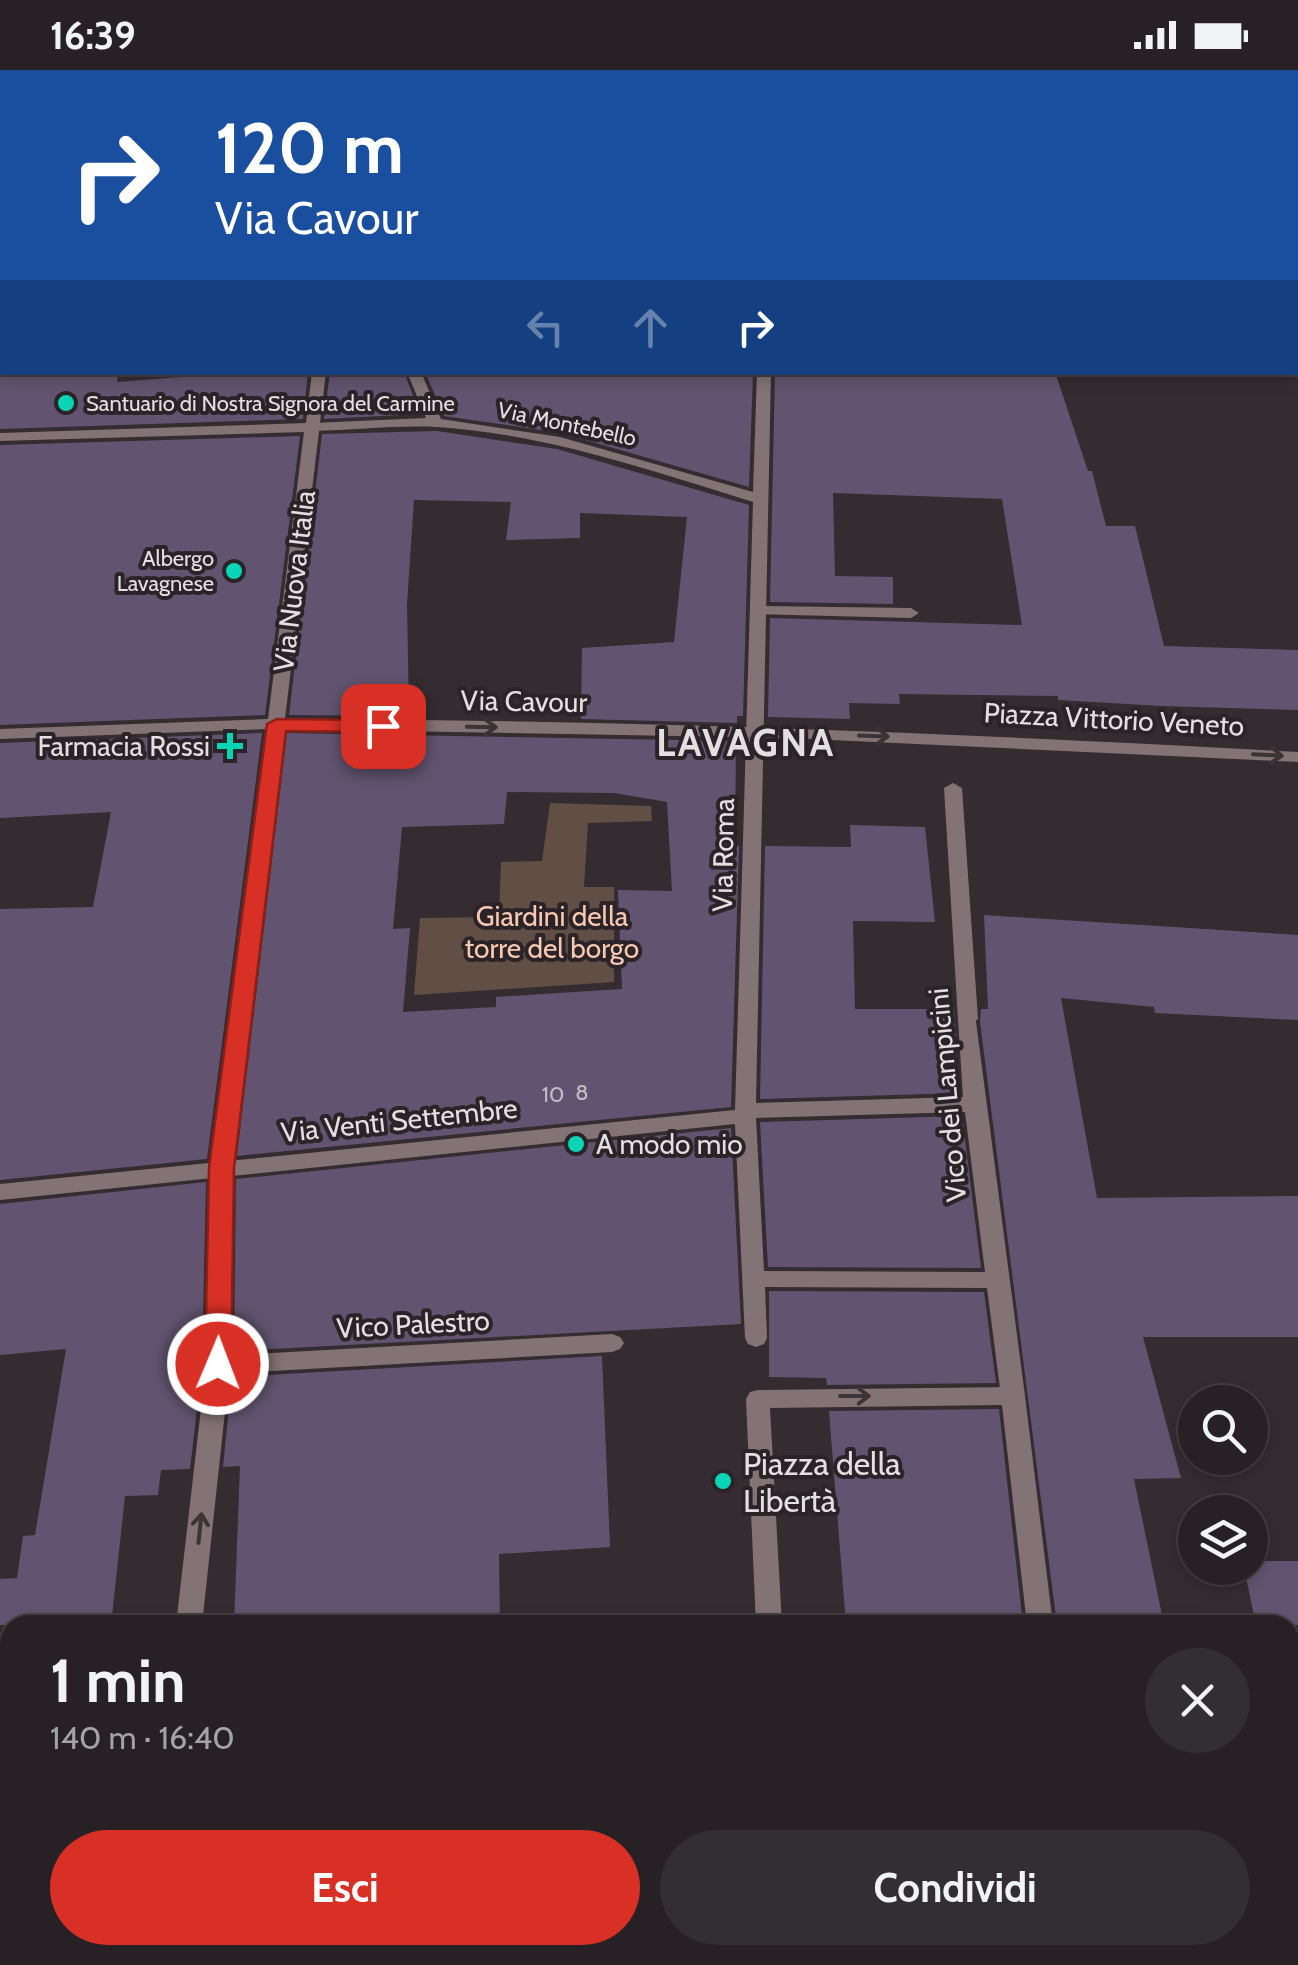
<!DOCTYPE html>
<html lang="it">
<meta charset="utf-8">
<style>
:root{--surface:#272125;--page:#332e32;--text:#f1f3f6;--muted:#a4a3a7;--line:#433e42;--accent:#d93025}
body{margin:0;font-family:Cabin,sans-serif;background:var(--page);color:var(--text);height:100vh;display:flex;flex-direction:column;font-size:38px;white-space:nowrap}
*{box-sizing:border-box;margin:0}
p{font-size:32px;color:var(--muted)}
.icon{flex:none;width:55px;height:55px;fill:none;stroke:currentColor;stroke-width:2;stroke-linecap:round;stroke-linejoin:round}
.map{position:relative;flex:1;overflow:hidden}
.drawer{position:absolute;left:0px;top:1545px;width:1300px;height:350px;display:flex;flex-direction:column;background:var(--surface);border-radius:30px 30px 0 0;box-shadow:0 5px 15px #0003,0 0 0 2px var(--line)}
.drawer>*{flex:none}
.guide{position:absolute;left:0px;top:0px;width:1300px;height:305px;box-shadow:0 5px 15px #0003,0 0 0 2px var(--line);background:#1a4fa0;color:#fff;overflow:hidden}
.buttons{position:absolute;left:1178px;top:1315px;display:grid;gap:20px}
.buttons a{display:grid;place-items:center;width:90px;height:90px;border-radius:50%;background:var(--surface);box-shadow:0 5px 15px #0003,0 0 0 2px var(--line);font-size:50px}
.pin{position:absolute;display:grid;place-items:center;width:85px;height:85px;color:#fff;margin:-42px;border-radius:20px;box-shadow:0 5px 15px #0006}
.me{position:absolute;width:110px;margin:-55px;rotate:1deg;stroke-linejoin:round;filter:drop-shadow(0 0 8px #0008)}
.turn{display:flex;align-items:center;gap:35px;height:210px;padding:0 50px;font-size:45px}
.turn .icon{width:130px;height:130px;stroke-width:2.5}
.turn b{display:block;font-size:70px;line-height:85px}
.lanes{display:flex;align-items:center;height:95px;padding:0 50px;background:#0003;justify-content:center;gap:50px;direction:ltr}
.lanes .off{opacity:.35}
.round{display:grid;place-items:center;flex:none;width:105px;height:105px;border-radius:52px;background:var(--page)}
.head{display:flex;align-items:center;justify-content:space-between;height:170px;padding:0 50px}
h1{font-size:60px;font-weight:700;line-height:75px}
.cta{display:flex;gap:20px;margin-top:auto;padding:20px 50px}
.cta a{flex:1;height:115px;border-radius:60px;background:var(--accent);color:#fff;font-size:40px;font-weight:700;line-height:115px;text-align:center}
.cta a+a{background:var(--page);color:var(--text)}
.status{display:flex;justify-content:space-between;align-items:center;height:70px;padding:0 50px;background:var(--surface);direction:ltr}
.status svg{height:28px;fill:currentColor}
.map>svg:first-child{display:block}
</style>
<div class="status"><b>16:39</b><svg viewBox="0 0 49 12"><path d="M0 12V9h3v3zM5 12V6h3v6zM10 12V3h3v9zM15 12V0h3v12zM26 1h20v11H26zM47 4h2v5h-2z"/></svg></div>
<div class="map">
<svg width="1298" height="1895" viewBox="0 0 1298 1895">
<rect width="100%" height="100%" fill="#342c31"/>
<path fill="#614e45" d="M 550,733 L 651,736 L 652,751 L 588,753 L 584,817 L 614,817 L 614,912 L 414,925 L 420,848 L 499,847 L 501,792 L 542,791 Z"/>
<g fill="#625470" fill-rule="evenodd">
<path d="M 0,302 L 118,302 L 117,312 L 242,302 L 308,302 L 303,349 L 0,359 Z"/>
<path d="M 330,302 L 404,302 L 420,344 L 324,349 Z"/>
<path d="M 425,302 L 753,302 L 749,417 L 561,363 L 444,346 Z"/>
<path d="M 775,302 L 1055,302 L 1088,401 L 1092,401 L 1106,456 L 1135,456 L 1164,576 L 1298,580 L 1298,640 L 1162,636 L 1058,630 L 1058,626 L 899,624 L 900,634 L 849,633 L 850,649 L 768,647 L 770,548 L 1022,555 L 1002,429 L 833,423 L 835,506 L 893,507 L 893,534 L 770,532 Z"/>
<path d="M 437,361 L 557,379 L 749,435 L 743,646 L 737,646 L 737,653 L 581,649 L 582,578 L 674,572 L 687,447 L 580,443 L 580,468 L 506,470 L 511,432 L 414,430 L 407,534 L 409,646 L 289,645 L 322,364 Z"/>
<path d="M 300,366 L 265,645 L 0,655 L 0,375 Z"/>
<path d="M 262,663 L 207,1089 L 0,1110 L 0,839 L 93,837 L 111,742 L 0,748 L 0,673 Z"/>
<path d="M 287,663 L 736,671 L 735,776 L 739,776 L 731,1037 L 237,1086 ZM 507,722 L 614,723 L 667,732 L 672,821 L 618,820 L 622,919 L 496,927 L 496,937 L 403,942 L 410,858 L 393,859 L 402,757 L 504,754 Z"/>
<path d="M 850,755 L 925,757 L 935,852 L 853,851 L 855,939 L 954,939 L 959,1023 L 760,1029 L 765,776 L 851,777 Z"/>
<path d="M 984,845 L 1298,865 L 1298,950 L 1155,943 L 1154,937 L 1061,928 L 1097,1128 L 1298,1126 L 1298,1267 L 1143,1267 L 1181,1408 L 1134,1409 L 1164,1555 L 1057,1555 L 980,952 L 981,939 L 988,939 Z"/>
<path d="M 962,1046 L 981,1198 L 768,1197 L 760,1052 Z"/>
<path d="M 731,1058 L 741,1254 L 234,1281 L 236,1109 Z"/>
<path d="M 206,1112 L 202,1295 L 190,1399 L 161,1400 L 158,1425 L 125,1426 L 111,1555 L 0,1555 L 0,1509 L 17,1508 L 23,1466 L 35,1465 L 66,1279 L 0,1285 L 0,1134 Z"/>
<path d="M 769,1221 L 984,1222 L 996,1313 L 827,1315 L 826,1308 L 769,1307 Z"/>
<path d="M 602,1286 L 610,1477 L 499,1484 L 500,1555 L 234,1555 L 240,1396 L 223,1397 L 232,1307 Z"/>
<path d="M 999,1339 L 1023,1555 L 846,1555 L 829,1341 Z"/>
<path d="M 1250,1491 L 1298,1491 L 1298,1555 L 1256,1555 L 1244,1498 L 1250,1498 Z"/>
</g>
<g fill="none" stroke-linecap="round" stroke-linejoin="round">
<g fill="#847374" fill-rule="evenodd">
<path d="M 407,302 L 421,302 L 441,349 L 560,367 L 753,422 L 757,302 L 771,302 L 756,1033 L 963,1027 L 958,949 L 961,944 L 975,944 L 1025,1326 L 1021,1333 L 1013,1335 L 1005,1333 L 1001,1326 L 987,1218 L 765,1217 L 767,1268 L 764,1274 L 756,1277 L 748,1274 L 745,1268 L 735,1054 L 0,1130 L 0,1114 L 735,1040 L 753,432 C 650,400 546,364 437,357 C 396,355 354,360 313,361 L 306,357 L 313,353 L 426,348 ZM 965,1042 L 985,1202 L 764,1201 L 756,1048 Z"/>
<path d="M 612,1264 L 620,1267 L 624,1273 L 620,1279 L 612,1282 L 218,1304 L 210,1301 L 206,1295 L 210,1289 L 218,1286 Z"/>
</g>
<g fill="#847374" fill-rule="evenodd">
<rect x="0" y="33" width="2" height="7"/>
<rect x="0" y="281" width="2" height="8"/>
<path d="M 312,302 L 326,302 L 285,649 C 623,650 960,663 1298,682 L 1298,692 L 789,668 L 284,659 L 232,1098 L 230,1295 L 202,1555 L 176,1555 L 206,1295 L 210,1098 L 266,659 L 0,669 L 0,659 L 268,649 L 304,362 L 0,371 L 0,363 L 306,353 Z"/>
<path d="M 757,536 L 911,538 L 919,543 L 911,548 L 751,544 L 751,538 Z"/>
<path d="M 953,713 L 962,718 L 978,949 L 968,956 L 958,949 L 944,718 Z"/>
<path d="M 1013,1317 L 1021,1319 L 1025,1326 L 1053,1555 L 1027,1555 L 1002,1335 L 770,1338 L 782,1555 L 756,1555 L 746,1329 L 750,1322 L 758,1320 Z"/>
<path d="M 10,1608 L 10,1632 L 0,1633 L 0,1609 Z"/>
<rect x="146" y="1885" width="28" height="10"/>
<path d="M 628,1885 L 758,1885 L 761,1895 L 628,1895 Z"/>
<path d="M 1074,1885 L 1102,1885 L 1103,1895 L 1075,1895 Z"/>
</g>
<path fill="#847374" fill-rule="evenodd" d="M 978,0 L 990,0 L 990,2 L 979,2 Z"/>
</g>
<defs><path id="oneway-shaft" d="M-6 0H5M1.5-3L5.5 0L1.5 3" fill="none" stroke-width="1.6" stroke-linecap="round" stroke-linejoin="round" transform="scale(2.5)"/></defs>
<g stroke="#3c3336">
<use href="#oneway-shaft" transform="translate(482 657) rotate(1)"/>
<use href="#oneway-shaft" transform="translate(874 666) rotate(2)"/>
<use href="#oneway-shaft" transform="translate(1268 685) rotate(3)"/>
<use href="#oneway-shaft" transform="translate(855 1326)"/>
<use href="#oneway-shaft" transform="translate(200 1458) rotate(-84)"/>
</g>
<path fill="#d93025" stroke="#8d1f18" stroke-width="2.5" d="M 277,649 L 383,650 L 393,656 L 383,662 L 286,661 L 234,1098 L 231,1294 L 227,1302 L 218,1305 L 208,1302 L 205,1294 L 209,1098 L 267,654 Z"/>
<g fill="#08d5b5" stroke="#2a2327" stroke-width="4">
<circle cx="66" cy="333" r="10"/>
<circle cx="234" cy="501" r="10"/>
<path d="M225 661h10v10h10v10h-10v10h-10v-10h-10v-10h10z"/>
<circle cx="576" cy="1074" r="10"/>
<circle cx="723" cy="1411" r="10"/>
</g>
<g text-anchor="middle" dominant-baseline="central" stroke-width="8" stroke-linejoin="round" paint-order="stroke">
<g font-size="22" fill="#e4dfe2" stroke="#2a2327" text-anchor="start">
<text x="86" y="333">Santuario di Nostra Signora del Carmine</text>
<text x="214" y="488" text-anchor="end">Albergo<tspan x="214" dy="25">Lavagnese</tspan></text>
</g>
<g font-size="22" fill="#e4dfe2" stroke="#2a2327">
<text transform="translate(567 354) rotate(12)">Via Montebello</text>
</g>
<g font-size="22" fill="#c4bcc6">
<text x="582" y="1022">8</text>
<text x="553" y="1024">10</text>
</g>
<g font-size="28" fill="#e4dfe2" stroke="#2a2327">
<text transform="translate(294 511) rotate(-83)">Via Nuova Italia</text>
<text transform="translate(524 631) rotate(1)">Via Cavour</text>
<text transform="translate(1114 649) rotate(3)">Piazza Vittorio Veneto</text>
<text transform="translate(723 785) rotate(-89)">Via Roma</text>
<text transform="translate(947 1025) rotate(-95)">Vico dei Lampicini</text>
<text transform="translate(399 1050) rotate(-6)">Via Venti Settembre</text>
<text transform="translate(413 1254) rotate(-3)">Vico Palestro</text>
</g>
<g font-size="28" fill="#e4dfe2" stroke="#2a2327" text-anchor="end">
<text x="210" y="676">Farmacia Rossi</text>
<text x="596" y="1074" text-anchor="start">A modo mio</text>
</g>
<g font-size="28" fill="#f8c8b1" stroke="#2a2327">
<text x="552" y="846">Giardini della<tspan x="552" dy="32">torre del borgo</tspan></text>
</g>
<g font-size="32" fill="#e4dfe2" stroke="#2a2327" text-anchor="start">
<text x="743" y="1393">Piazza della<tspan x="743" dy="37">Libertà</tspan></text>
</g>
<g font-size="38" font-weight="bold" letter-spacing="2.5" fill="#e4dfe2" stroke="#2a2327">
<text x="746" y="672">LAVAGNA</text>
</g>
</g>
</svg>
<div class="buttons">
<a><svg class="icon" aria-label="search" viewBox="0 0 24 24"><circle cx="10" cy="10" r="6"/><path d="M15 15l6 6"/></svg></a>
<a><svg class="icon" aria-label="layers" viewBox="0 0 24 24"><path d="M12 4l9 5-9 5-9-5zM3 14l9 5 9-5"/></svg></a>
</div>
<div class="pin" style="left:383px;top:656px;background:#d93025"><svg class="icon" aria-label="arrive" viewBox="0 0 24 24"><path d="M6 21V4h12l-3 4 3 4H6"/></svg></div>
<svg class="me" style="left:218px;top:1294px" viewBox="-20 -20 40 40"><circle r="17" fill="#d93025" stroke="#fff" stroke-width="3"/><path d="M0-11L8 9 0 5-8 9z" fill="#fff"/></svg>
<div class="guide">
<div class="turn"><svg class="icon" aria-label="right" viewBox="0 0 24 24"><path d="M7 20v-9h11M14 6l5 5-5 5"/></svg><div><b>120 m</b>Via Cavour</div></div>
<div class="lanes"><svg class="icon off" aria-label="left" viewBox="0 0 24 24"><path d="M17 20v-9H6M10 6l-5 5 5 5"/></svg><svg class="icon off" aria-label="ahead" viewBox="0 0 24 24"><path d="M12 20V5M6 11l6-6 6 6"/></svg><svg class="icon" aria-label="right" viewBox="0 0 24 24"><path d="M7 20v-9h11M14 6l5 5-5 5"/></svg></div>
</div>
<section class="drawer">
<div class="head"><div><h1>1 min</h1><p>140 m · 16:40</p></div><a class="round"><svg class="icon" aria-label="close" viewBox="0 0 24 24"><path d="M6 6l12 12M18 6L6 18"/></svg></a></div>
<div class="cta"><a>Esci</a><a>Condividi</a></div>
</section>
</div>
